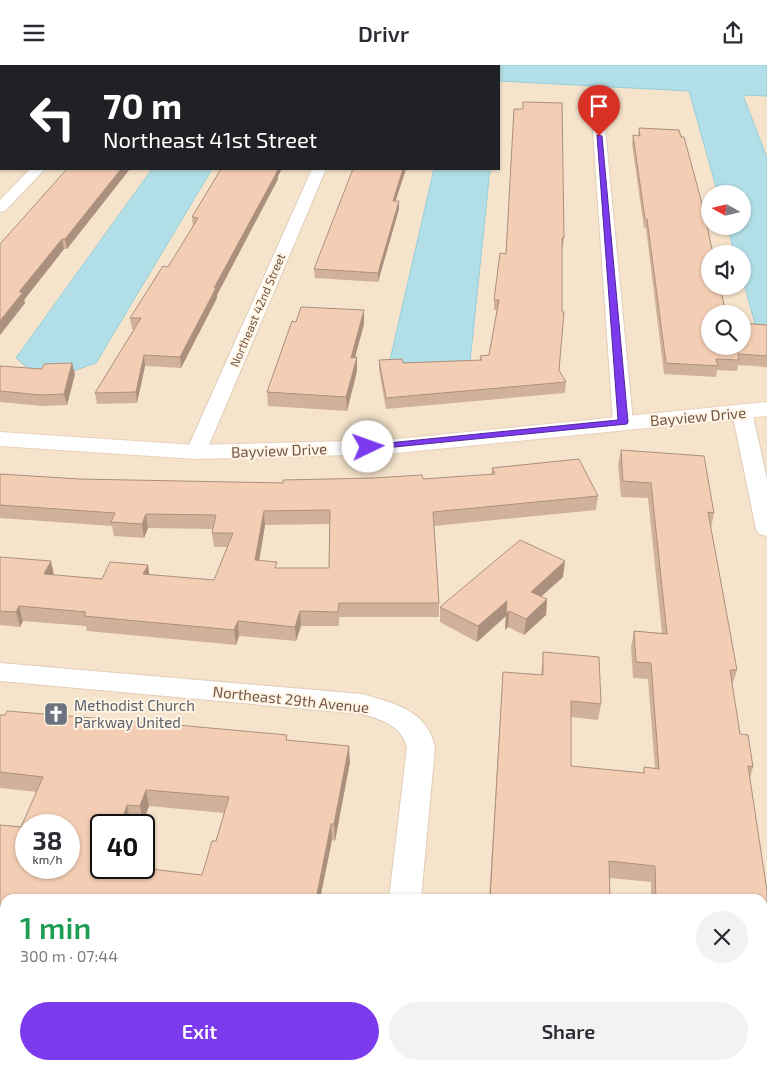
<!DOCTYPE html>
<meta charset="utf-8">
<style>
:root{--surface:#fff;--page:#f2f2f3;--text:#2b2b33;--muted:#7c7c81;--accent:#7c3aed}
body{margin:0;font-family:"Exo 2",sans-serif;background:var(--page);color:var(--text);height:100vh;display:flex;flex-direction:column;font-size:19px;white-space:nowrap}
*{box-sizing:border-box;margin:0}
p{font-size:16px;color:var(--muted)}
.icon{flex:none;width:28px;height:28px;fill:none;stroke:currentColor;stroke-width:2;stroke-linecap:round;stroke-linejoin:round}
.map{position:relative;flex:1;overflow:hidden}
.panel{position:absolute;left:0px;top:829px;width:768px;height:176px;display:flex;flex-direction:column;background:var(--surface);border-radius:15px 15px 0 0;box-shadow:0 1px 4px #0004}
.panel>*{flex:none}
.banner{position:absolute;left:0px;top:0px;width:500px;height:105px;box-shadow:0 1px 4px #0004;background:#202124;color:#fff;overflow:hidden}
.needle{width:32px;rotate:278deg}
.tools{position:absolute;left:701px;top:120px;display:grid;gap:10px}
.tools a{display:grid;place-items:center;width:50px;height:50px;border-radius:50%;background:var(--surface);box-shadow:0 1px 4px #0004;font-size:25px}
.speed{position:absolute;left:15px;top:749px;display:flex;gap:10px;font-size:25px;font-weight:700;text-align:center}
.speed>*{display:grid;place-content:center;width:65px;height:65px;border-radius:50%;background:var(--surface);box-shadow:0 1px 4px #0004;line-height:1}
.speed small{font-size:12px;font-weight:400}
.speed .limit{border:2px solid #111;border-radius:8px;background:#fff;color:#111}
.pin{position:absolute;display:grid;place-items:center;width:42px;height:42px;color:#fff;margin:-51px -21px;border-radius:50% 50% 50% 0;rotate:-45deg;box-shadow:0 0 5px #0007}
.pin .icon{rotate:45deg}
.me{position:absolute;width:55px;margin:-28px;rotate:87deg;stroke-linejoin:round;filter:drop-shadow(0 0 4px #0008)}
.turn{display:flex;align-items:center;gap:18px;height:105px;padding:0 20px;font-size:22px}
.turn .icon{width:65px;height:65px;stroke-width:2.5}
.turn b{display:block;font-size:35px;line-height:42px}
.round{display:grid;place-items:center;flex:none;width:52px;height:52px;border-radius:26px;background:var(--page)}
.overview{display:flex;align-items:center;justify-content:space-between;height:85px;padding:0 20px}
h1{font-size:30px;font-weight:600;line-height:38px;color:#1e9e55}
.cta{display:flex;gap:10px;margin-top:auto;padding:10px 20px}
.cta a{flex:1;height:58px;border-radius:30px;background:var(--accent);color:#fff;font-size:20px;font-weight:600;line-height:58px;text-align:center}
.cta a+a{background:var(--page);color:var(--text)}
header{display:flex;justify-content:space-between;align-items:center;height:65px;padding:0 20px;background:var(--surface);font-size:22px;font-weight:600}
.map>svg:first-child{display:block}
</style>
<header><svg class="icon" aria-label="menu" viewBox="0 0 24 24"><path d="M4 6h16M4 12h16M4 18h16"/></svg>Drivr<svg class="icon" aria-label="share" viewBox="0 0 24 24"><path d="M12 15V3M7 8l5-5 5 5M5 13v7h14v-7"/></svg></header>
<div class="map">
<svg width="767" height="1004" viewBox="0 0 767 1004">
<rect width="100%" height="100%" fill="#fdf1dd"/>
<g fill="#f5e3cb" fill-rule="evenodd">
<path d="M 499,15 L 689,26 L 718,129 L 710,129 L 710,161 L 727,161 L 735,189 L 710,189 L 710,221 L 742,221 L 743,215 L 755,259 L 767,264 L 767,1004 L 0,1004 L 0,44 L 1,43 L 1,104 L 152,104 L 16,293 L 96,297 L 212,104 L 434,104 L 390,295 L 470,297 L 490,104 L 499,104 ZM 710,249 L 742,249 L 742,281 L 710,281 ZM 26,760 L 69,760 L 69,802 L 26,802 ZM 101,760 L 144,760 L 144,802 L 101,802 ZM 5,834 L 762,834 L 762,1000 L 5,1000 Z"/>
<path d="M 742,29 L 767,31 L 767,93 Z"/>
</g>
<g fill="#b2dfe7" stroke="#97ceda">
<path d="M 211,0 L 767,0 L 767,31 L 743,30 L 767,93 L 767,264 L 755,259 L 743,215 L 742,189 L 735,189 L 727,161 L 742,161 L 742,129 L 718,129 L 689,26 L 499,16 L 499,1 Z"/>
<path d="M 152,104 L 212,104 L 96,298 L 67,308 L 30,305 L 16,293 Z"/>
<path d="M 434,104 L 490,104 L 470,297 L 408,306 L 390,295 Z"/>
</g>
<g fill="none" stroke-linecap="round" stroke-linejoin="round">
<defs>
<g id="street">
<path d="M 598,48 L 604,52 L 633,357 L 630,361 L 623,363 L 616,361 L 613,357 L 592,52 Z"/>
<path d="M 30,104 L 45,104 L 5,146 L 0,147 L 0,135 Z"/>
<path d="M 312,104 L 326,104 L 206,387 L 203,391 L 196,393 L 189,391 L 186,387 Z"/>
<path d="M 742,341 L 749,343 L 752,347 L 767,414 L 767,471 L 759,469 L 756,464 L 732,347 L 735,343 Z"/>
<path d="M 0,598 L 362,629 C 395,639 426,644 435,682 L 421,834 L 389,834 L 407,682 C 402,661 381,654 362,649 L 0,616 Z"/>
<path d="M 0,946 L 5,947 L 5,979 L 0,978 Z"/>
<path d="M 330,1000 L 401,1000 L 403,1004 L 332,1004 Z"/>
</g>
<path id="secondary" d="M 767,337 L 767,351 L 387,389 L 196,394 L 0,381 L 0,367 L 196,380 L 387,375 Z"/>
</defs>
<use href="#street" stroke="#e1cdb9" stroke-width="2"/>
<use href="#secondary" stroke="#e9d0b9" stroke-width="2"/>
<use href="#street" fill="#fff" fill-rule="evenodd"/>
<use href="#secondary" fill="#fff" fill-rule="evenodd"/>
</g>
<g fill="#d2b19b" fill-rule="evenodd">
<path d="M 514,44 L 564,173 L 563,182 L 562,182 L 559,305 L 566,317 L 565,328 L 386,344 L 379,305 L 379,295 L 403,298 L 480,295 L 480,291 L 489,290 L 497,245 L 494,245 L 494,235 L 506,189 Z"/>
<path d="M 639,63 L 710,281 L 767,260 L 767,302 L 738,300 L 737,306 L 717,305 L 716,312 L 664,309 L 646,163 L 644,163 L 632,79 L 633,70 L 638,71 Z"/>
<path d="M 67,104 L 67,184 L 64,184 L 24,235 L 25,238 L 0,270 Z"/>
<path d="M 406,104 L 395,136 L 399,144 L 378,217 L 315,213 L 314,204 Z"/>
<path d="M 278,111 L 278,114 L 217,230 L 217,233 L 181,303 L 145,301 L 137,338 L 97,339 L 95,328 L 134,264 L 132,264 L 130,253 L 168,202 L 193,162 L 192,152 Z"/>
<path d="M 364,245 L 364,259 L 355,292 L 357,292 L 357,306 L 347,346 L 268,341 L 267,327 L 296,257 Z"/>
<path d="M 0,301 L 75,309 L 67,340 L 43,341 L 0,337 Z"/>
<path d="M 621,385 L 714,448 L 711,463 L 737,605 L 732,621 L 740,669 L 753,702 L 750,713 L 767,826 L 767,958 L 762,958 L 762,834 L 651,834 L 651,817 L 610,813 L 610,834 L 489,834 L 503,607 L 541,610 L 543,587 L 601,639 L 598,655 L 571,652 L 571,701 L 643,708 L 644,702 L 655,703 L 648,614 L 633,613 L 631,582 L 634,566 L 662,568 L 648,433 L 621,432 L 618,400 Z"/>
<path d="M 492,403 L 598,431 L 596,445 L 434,461 L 439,538 L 439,552 L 339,552 L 339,561 L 301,561 L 296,576 L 239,571 L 236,580 L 87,566 L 86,561 L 23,556 L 20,562 L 0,560 L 0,492 L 54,510 L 102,514 L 148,500 L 149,510 L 214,515 L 227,482 L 214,482 L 212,468 L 213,464 L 148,463 L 144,473 L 114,471 L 112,461 L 0,453 L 0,409 L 79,414 L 283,418 L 423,414 L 491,410 ZM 330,459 L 329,503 L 277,503 L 259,496 L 265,460 Z"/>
<path d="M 563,512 L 541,532 L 547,534 L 546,550 L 524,570 L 508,562 L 505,565 L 506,551 L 477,577 L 440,557 L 440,542 Z"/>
<path d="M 0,650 L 287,675 L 350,697 L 335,776 L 332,775 L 320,834 L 5,834 L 5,879 L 0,878 L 0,760 L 21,762 L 37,727 L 0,723 ZM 149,741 L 224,748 L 216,776 L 202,810 L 101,802 L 101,760 L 129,760 L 130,756 L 143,757 Z"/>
</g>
<g fill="#ab907e">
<path d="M 96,0 L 104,0 L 103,1 L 95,1 Z"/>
<path d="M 1,95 L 1,104 L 2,104 L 0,106 L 0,97 Z"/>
<path d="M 121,104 L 130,104 L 67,184 L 65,174 Z"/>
<path d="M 277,104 L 282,104 L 278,111 L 278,114 L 217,230 L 217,233 L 181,303 L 180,292 L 214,223 Z"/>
<path d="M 403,104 L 406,104 L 393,144 L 393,136 Z"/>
<path d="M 399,136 L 399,144 L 378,217 L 378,208 Z"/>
<path d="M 62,174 L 64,184 L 24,235 L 25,238 L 0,270 L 0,256 L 19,227 Z"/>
<path d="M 364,245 L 364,259 L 351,307 L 351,293 Z"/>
<path d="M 144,290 L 145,301 L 137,338 L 136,327 Z"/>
<path d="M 357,292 L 357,306 L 347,346 L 346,332 Z"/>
<path d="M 72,298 L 75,309 L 67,340 L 64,329 Z"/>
<path d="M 264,446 L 265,460 L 257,509 L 255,495 Z"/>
<path d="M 146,449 L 148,463 L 144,473 L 142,459 Z"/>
<path d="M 51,496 L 54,510 L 44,509 Z"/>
<path d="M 565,496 L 563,512 L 529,542 L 531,527 Z"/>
<path d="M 148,500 L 150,514 L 143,509 Z"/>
<path d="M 547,534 L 546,550 L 524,570 L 526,554 Z"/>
<path d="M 507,536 L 506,551 L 477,577 L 478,561 Z"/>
<path d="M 19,541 L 23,556 L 20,562 L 16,547 Z"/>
<path d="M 300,546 L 301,561 L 296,576 L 295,562 Z"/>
<path d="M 509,546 L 508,562 L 505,565 L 506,549 Z"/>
<path d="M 238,556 L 239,571 L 236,580 L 234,565 Z"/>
<path d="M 349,681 L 350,697 L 335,776 L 334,759 Z"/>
<path d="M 146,725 L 149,741 L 143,757 L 140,741 Z"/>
<path d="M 127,740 L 130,756 L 129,760 L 120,760 Z"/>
<path d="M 331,759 L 332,775 L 320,834 L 316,834 Z"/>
</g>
<g fill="#f4ceb4" stroke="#ab907e" fill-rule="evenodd">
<path d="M 61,0 L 96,0 L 95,1 L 61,1 Z"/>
<path d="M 156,0 L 173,0 L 175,1 L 156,1 Z"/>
<path d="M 523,37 L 562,38 L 564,173 L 562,173 L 562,247 L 564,247 L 559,305 L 566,317 L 386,333 L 379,295 L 402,294 L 403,298 L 482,295 L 480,291 L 489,290 L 499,235 L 494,235 L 500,188 L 506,189 L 514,44 L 523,44 Z"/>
<path d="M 1,47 L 1,95 L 0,97 L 0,48 Z"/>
<path d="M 639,63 L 679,65 L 681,72 L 684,72 L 704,146 L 713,189 L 710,189 L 710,221 L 720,221 L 726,249 L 710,249 L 710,281 L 742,281 L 742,258 L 767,260 L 767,291 L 738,289 L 739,295 L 716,294 L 718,301 L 666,298 L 647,154 L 645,154 L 633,70 L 640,71 Z"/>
<path d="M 67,104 L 121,104 L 65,174 L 62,174 L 19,227 L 23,227 L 0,256 L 0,179 Z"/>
<path d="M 221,104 L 277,104 L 276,105 L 278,105 L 214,223 L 216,223 L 180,292 L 144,290 L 136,327 L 95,328 L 141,253 L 130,253 L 163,201 L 168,202 L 198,153 L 192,152 Z"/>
<path d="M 353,104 L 403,104 L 393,136 L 399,136 L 378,208 L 314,204 Z"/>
<path d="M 301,242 L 364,245 L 351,293 L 357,292 L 346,332 L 267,327 L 292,256 L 296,257 Z"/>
<path d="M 72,298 L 64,329 L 41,330 L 0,326 L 0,301 L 42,304 L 44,299 Z"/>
<path d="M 621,385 L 704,391 L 714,448 L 708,447 L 737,605 L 730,605 L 740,669 L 748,670 L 753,702 L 748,701 L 767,826 L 767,942 L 762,941 L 762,834 L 656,834 L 655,801 L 609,796 L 610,834 L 490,834 L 503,607 L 543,610 L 543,587 L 599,592 L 601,639 L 571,636 L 571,701 L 644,708 L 644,702 L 659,704 L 651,598 L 636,597 L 634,566 L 667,569 L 651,418 L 623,416 Z"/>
<path d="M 579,394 L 598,431 L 433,447 L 439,538 L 339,538 L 338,547 L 300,546 L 295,562 L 238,556 L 234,565 L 84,551 L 86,547 L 19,541 L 16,547 L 0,546 L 0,492 L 51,496 L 44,509 L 102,514 L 110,497 L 148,500 L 143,509 L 214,515 L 233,468 L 212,468 L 216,450 L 146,449 L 142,459 L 111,457 L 115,448 L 0,440 L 0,409 L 79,414 L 283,418 L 283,415 L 372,413 L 422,410 L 423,414 L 495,409 L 492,403 ZM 330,445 L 329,503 L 275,503 L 277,497 L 255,495 L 264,446 Z"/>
<path d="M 520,475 L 565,496 L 531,527 L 547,534 L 526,554 L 509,546 L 506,549 L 507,536 L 478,561 L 440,542 Z"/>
<path d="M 7,646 L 166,659 L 287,670 L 286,675 L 349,681 L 334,759 L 331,759 L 316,834 L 268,834 L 250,832 L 250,834 L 5,834 L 5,863 L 0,863 L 0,760 L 21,762 L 43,712 L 0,707 L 0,650 L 5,650 ZM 146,725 L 229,732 L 216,776 L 212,776 L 202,810 L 133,802 L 101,802 L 101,760 L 120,760 L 127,740 L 140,741 ZM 26,760 L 69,760 L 69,802 L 26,802 Z"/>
</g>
<path fill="#7c3aed" stroke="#51269a" d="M 597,70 L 602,71 L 628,357 L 627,359 L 364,385 L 363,382 L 368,380 L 618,355 Z"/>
<defs>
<symbol id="church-square" viewBox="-11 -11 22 22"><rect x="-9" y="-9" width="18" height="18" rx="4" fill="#6b7280" stroke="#fff5e5"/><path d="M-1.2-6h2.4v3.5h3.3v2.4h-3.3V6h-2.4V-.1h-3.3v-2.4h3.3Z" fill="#fff"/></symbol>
</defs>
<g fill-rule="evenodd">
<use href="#church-square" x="42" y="635" width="28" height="28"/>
</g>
<g text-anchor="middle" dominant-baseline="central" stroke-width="4" stroke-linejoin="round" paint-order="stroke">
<g font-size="12" fill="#745645" stroke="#fff5e5">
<text transform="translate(257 245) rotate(-67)">Northeast 42nd Street</text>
</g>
<g font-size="15" fill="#745645" stroke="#fff5e5">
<text transform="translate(698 351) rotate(-5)">Bayview Drive</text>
<text transform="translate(279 385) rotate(-2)">Bayview Drive</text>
<text transform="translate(291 634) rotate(6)">Northeast 29th Avenue</text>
</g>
<g font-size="15" fill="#5b616d" stroke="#fff5e5" text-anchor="start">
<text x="74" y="640">Methodist Church<tspan x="74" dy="17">Parkway United</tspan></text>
</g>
</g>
</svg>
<div class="tools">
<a><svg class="needle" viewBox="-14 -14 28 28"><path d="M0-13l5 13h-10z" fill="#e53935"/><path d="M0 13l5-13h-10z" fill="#7c7c81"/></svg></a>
<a><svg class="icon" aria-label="sound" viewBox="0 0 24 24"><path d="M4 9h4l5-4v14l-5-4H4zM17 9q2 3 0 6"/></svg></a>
<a><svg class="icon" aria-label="search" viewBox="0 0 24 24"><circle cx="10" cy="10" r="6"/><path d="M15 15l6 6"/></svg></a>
</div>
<div class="speed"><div>38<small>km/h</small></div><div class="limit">40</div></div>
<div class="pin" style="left:599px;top:71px;background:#d93025"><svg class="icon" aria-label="arrive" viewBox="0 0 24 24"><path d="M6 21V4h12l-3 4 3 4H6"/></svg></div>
<svg class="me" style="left:368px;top:382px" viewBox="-20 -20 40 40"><circle r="19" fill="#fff"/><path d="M0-13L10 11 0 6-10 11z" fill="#7c3aed"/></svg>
<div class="banner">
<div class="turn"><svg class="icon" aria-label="left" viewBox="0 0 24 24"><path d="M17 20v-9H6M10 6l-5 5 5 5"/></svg><div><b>70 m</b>Northeast 41st Street</div></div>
</div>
<section class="panel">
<div class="overview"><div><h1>1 min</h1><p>300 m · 07:44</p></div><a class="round"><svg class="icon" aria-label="close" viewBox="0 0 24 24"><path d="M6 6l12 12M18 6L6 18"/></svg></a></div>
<div class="cta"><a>Exit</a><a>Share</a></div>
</section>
</div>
